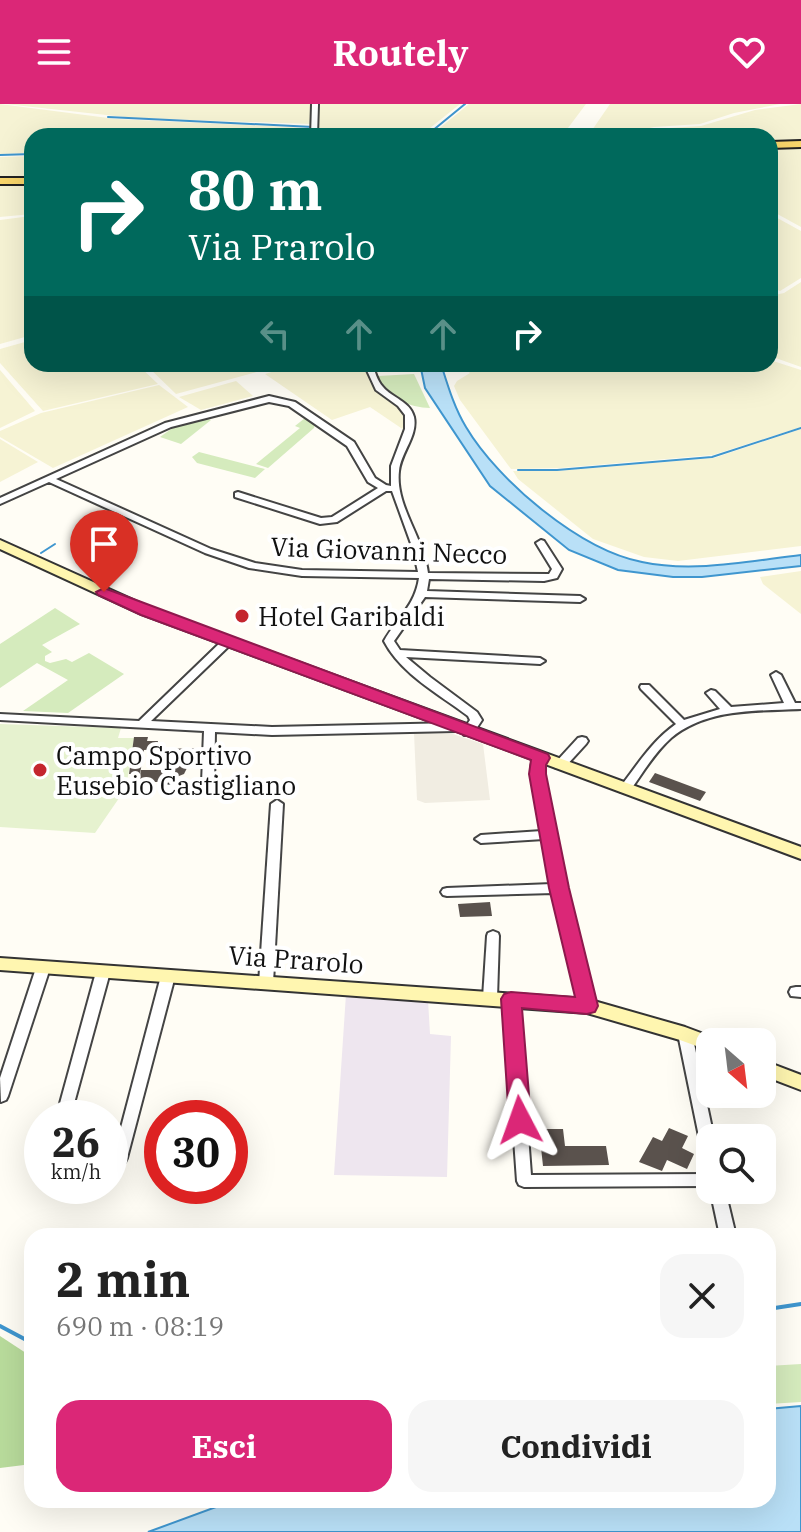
<!DOCTYPE html>
<html lang="it">
<meta charset="utf-8">
<style>
:root{--surface:#fff;--page:#f6f6f6;--text:#222;--muted:#767676;--accent:#db2777}
body{margin:0;font-family:"IBM Plex Serif",serif;background:var(--page);color:var(--text);height:100vh;display:flex;flex-direction:column;font-size:30px;white-space:nowrap}
*{box-sizing:border-box;margin:0}
p{font-size:26px;color:var(--muted)}
.icon{flex:none;width:44px;height:44px;fill:none;stroke:currentColor;stroke-width:2;stroke-linecap:round;stroke-linejoin:round}
.map{position:relative;flex:1;overflow:hidden}
.panel{position:absolute;left:24px;top:1124px;width:752px;height:280px;display:flex;flex-direction:column;background:var(--surface);border-radius:24px;box-shadow:0 8px 32px #0002}
.panel>*{flex:none}
.hud{position:absolute;left:24px;top:24px;width:754px;height:244px;border-radius:24px;box-shadow:0 8px 32px #0002;background:#00695c;color:#fff;overflow:hidden}
.needle{width:52px;rotate:152deg}
.buttons{position:absolute;left:696px;top:924px;display:grid;gap:16px}
.buttons a{display:grid;place-items:center;width:80px;height:80px;border-radius:16px;background:var(--surface);box-shadow:0 8px 32px #0002;font-size:40px}
.speed{position:absolute;left:24px;top:996px;display:flex;gap:16px;font-size:40px;font-weight:700;text-align:center}
.speed>*{display:grid;place-content:center;width:104px;height:104px;border-radius:50%;background:var(--surface);box-shadow:0 8px 32px #0002;line-height:1}
.speed small{font-size:20px;font-weight:400}
.speed .limit{border:12px solid #d22;background:#fff;color:#111}
.pin{position:absolute;display:grid;place-items:center;width:68px;height:68px;color:#fff;margin:-82px -34px;border-radius:50% 50% 50% 0;rotate:-45deg;box-shadow:0 0 8px #0007}
.pin .icon{rotate:45deg}
.me{position:absolute;width:88px;margin:-44px;rotate:356deg;stroke-linejoin:round;filter:drop-shadow(0 0 6px #0008)}
.turn{display:flex;align-items:center;gap:28px;height:168px;padding:0 32px;font-size:36px}
.turn .icon{width:104px;height:104px;stroke-width:2.5}
.turn b{display:block;font-size:56px;line-height:68px}
.lanes{display:flex;align-items:center;height:76px;padding:0 32px;background:#0003;justify-content:center;gap:40px;direction:ltr}
.lanes .off{opacity:.35}
.round{display:grid;place-items:center;flex:none;width:84px;height:84px;border-radius:24px;background:var(--page)}
.head{display:flex;align-items:center;justify-content:space-between;height:136px;padding:0 32px}
h1{font-size:48px;font-weight:800;line-height:60px}
.cta{display:flex;gap:16px;margin-top:auto;padding:16px 32px}
.cta a{flex:1;height:92px;border-radius:24px;background:var(--accent);color:#fff;font-size:32px;font-weight:800;line-height:92px;text-align:center}
.cta a+a{background:var(--page);color:var(--text)}
header{display:flex;justify-content:space-between;align-items:center;height:104px;padding:0 32px;background:var(--accent);color:#fff;font-size:36px;font-weight:800}
.map>svg:first-child{display:block}
</style>
<header><svg class="icon" aria-label="menu" viewBox="0 0 24 24"><path d="M4 6h16M4 12h16M4 18h16"/></svg>Routely<svg class="icon" aria-label="heart" viewBox="0 0 24 24"><path d="M12 20l-8-8c-3-5 5-10 8-4 3-6 11-1 8 4z"/></svg></header>
<div class="map">
<svg width="801" height="1428" viewBox="0 0 801 1428">
<rect width="100%" height="100%" fill="#fffdf5"/>
<path fill="#eee6ef" d="M 346,890 L 428,896 L 430,930 L 451,932 L 447,1073 L 334,1071 Z"/>
<g fill="#f6f3d4">
<path d="M 0,0 L 116,15 L 311,24 L 310,32 L 32,32 L 32,49 L 0,50 Z"/>
<path d="M 5,0 L 311,0 L 311,20 L 134,14 Z"/>
<path d="M 317,0 L 460,0 L 420,32 L 318,32 Z"/>
<path d="M 469,0 L 586,0 L 562,32 L 430,32 Z"/>
<path d="M 610,0 L 780,0 L 734,9 L 700,20 L 654,23 L 622,30 L 624,32 L 653,25 L 701,22 L 755,6 L 801,0 L 801,36 L 770,38 L 770,32 L 588,32 Z"/>
<path d="M 801,43 L 801,123 L 770,106 L 770,45 Z"/>
<path d="M 32,52 L 32,72 L 0,74 L 0,53 Z"/>
<path d="M 32,80 L 32,110 L 0,113 L 0,81 Z"/>
<path d="M 770,110 L 801,127 L 801,174 L 780,187 L 770,183 Z"/>
<path d="M 31,112 L 32,231 L 0,240 L 0,116 Z"/>
<path d="M 801,178 L 801,263 L 770,252 L 770,192 L 784,189 Z"/>
<path d="M 32,236 L 32,260 L 137,260 L 158,280 L 43,307 L 0,259 L 0,245 Z"/>
<path d="M 770,256 L 801,266 L 801,323 L 713,351 L 561,364 L 511,365 L 460,296 L 454,282 L 457,277 L 470,269 L 461,260 L 770,260 Z"/>
<path d="M 145,260 L 286,260 L 176,290 Z"/>
<path d="M 298,260 L 365,260 L 376,285 L 403,307 L 404,326 L 370,303 L 332,316 L 265,270 Z"/>
<path d="M 0,266 L 35,307 L 0,324 Z"/>
<path d="M 236,277 L 253,292 L 201,306 L 179,293 Z"/>
<path d="M 159,281 L 188,303 L 53,364 L 0,333 L 0,327 L 41,309 Z"/>
<path d="M 801,325 L 801,442 L 678,457 L 644,453 L 593,435 L 518,375 L 513,367 L 557,367 L 714,354 Z"/>
<path d="M 0,335 L 38,358 L 0,378 Z"/>
<path d="M 801,467 L 801,510 L 763,480 L 760,473 Z"/>
</g>
<g fill="#d5ebbd">
<path d="M 414,270 L 430,304 C 411,304 382,293 378,272 Z"/>
<path d="M 204,314 L 211,316 L 181,340 L 160,333 L 174,323 Z"/>
<path d="M 305,314 L 315,320 L 314,324 L 268,364 L 256,360 L 300,324 L 295,322 Z"/>
<path d="M 199,348 L 265,365 L 255,374 L 197,359 L 192,353 Z"/>
<path d="M 55,504 L 80,520 L 42,541 L 52,548 L 45,552 L 45,557 L 50,559 L 66,555 L 72,558 L 89,549 L 124,570 L 68,609 L 23,607 L 68,576 L 37,559 L 0,584 L 0,540 Z"/>
<path d="M 801,1260 L 801,1298 L 768,1300 L 768,1262 Z"/>
</g>
<path fill="#b9dc9c" d="M 0,1232 L 32,1253 L 32,1360 L 0,1364 Z"/>
<path fill="#e6f2cf" d="M 0,620 L 121,624 L 118,634 L 134,634 L 126,684 L 95,729 L 0,723 Z"/>
<path fill="#f1ede2" d="M 414,629 L 453,630 L 483,640 L 490,696 L 425,699 L 417,696 Z"/>
<g fill="#b9e0f7" stroke="#3f96cf" stroke-width="2">
<path d="M 420,260 L 441,260 C 448,282 454,303 466,323 C 498,377 580,446 642,458 C 693,469 750,457 801,451 L 801,462 L 702,473 L 673,473 L 618,466 L 569,446 L 490,382 L 425,284 Z"/>
<path d="M 801,1302 L 801,1428 L 148,1428 L 235,1396 L 768,1396 L 768,1305 Z"/>
</g>
<g fill="none" stroke-linecap="round" stroke-linejoin="round">
<g stroke="#3f96cf" stroke-width="2">
<path d="M 108,13 L 313,23"/>
<path d="M 426,32 L 465,0"/>
<path d="M 0,51 L 32,50"/>
<path d="M 518,366 L 557,366 L 712,353 L 801,324"/>
<path d="M 41,449 L 55,440"/>
</g>
<g stroke="#3f96cf" stroke-width="4">
<path d="M 768,1205 L 801,1200"/>
<path d="M 0,1222 L 32,1239"/>
</g>
</g>
<g fill="#5a524d">
<path d="M 134,633 L 148,633 L 147,637 L 158,637 L 156,645 L 144,646 L 140,670 L 129,670 Z"/>
<path d="M 195,644 L 193,662 L 188,662 L 184,670 L 164,678 L 139,678 L 141,666 L 164,666 L 166,645 Z"/>
<path d="M 655,669 L 706,688 L 700,697 L 649,678 Z"/>
<path d="M 490,798 L 492,812 L 460,813 L 458,800 Z"/>
<path d="M 669,1024 L 688,1032 L 682,1044 L 694,1050 L 687,1065 L 667,1056 L 662,1067 L 639,1058 L 653,1033 L 662,1037 Z"/>
<path d="M 539,1025 L 563,1025 L 565,1042 L 606,1042 L 609,1061 L 543,1062 Z"/>
</g>
<g fill="none" stroke-linecap="round" stroke-linejoin="round">
<defs>
<g id="street">
<path d="M 312,0 L 318,0 L 317,32 L 311,32 Z"/>
<path d="M 364,260 L 372,260 C 375,267 377,277 383,283 C 392,294 410,297 414,313 C 418,332 401,348 399,367 C 395,402 424,434 428,469 L 549,470 L 552,465 L 536,439 L 541,436 L 544,437 L 562,465 L 557,474 L 544,477 L 429,475 L 427,487 L 580,492 L 585,495 L 580,498 L 425,493 L 394,537 L 400,546 L 540,554 L 545,557 L 540,560 L 406,553 L 430,573 L 477,608 L 482,616 L 472,631 L 464,631 L 462,628 L 470,616 L 468,612 C 439,590 401,570 384,537 C 397,514 415,502 419,474 L 302,472 L 249,464 L 205,449 L 49,378 L 0,400 L 0,394 L 165,319 L 269,292 L 295,298 L 354,338 L 375,374 L 386,381 L 391,382 L 391,362 L 405,325 L 405,311 L 398,302 L 376,286 ZM 269,298 L 289,302 L 347,342 L 368,378 L 378,384 L 332,413 L 321,414 L 238,388 L 235,389 L 235,393 L 320,420 L 337,418 L 386,387 L 392,387 L 413,445 L 418,468 L 302,466 L 255,459 L 211,445 L 56,375 L 171,323 Z"/>
<path d="M 227,535 L 232,538 L 231,540 L 151,617 L 272,623 L 456,619 L 462,623 L 456,627 L 272,631 L 215,628 L 214,683 L 212,686 L 166,688 L 162,687 L 160,684 L 162,681 L 202,679 L 204,627 L 0,616 L 0,610 L 139,617 L 223,536 Z"/>
<path d="M 776,568 L 781,571 L 795,599 L 801,599 L 801,605 C 757,607 707,604 671,634 C 654,649 642,670 629,688 L 621,688 L 619,685 L 621,682 C 638,660 652,637 676,620 L 641,585 L 640,583 L 641,581 L 649,581 L 684,616 L 720,605 L 706,589 L 711,586 L 715,587 L 731,603 L 784,599 L 771,571 Z"/>
<path d="M 582,633 L 586,634 L 588,637 L 586,640 L 564,664 L 556,664 L 554,661 L 556,658 L 578,634 Z"/>
<path d="M 542,650 L 548,654 L 543,661 L 543,670 L 565,784 L 594,902 L 592,906 L 582,906 L 580,902 L 554,789 L 447,792 L 443,791 L 441,788 L 443,785 L 447,784 L 552,780 L 544,735 L 481,739 L 475,735 L 481,731 L 542,727 C 540,714 528,669 532,659 C 534,654 538,653 542,650 Z"/>
<path d="M 277,696 L 283,700 L 273,879 L 271,883 L 261,883 L 259,879 L 271,700 Z"/>
<path d="M 493,827 L 498,829 L 499,832 L 497,894 L 495,898 L 485,898 L 483,894 L 487,832 L 488,829 Z"/>
<path d="M 43,859 L 48,861 L 50,864 L 8,992 L 6,996 L 1,998 L 0,974 L 36,864 L 38,861 Z"/>
<path d="M 103,863 L 108,865 L 110,868 L 70,1014 L 56,1014 L 96,868 L 98,865 Z"/>
<path d="M 168,867 L 173,869 L 175,872 L 127,1054 L 125,1058 L 120,1060 L 115,1058 L 113,1054 L 161,872 L 163,869 Z"/>
<path d="M 796,883 L 801,883 L 801,893 L 791,892 L 789,888 L 791,884 Z"/>
<path d="M 511,890 L 516,891 L 518,895 L 531,1071 L 710,1070 L 710,1082 L 524,1083 L 519,1081 L 517,1077 L 504,895 L 506,891 Z"/>
<path d="M 685,925 L 690,926 L 692,930 L 714,1034 L 710,1034 L 710,1058 L 705,1056 L 703,1052 L 678,930 L 680,926 Z"/>
<path d="M 710,1085 L 725,1086 L 736,1132 L 720,1132 Z"/>
</g>
<g id="secondary">
<path d="M 0,436 L 151,504 L 801,743 L 801,755 L 141,510 L 0,445 Z"/>
<path d="M 0,854 L 587,895 L 685,923 L 717,935 L 718,938 L 710,938 L 710,947 L 680,936 L 587,909 L 0,866 Z"/>
<path d="M 762,956 L 801,971 L 801,986 L 762,971 Z"/>
</g>
<g id="primary">
<path d="M 801,37 L 801,43 L 770,44 L 770,38 Z"/>
<rect x="0" y="74" width="32" height="6"/>
</g>
</defs>
<use href="#street" stroke="#444" stroke-width="4"/>
<use href="#secondary" stroke="#333" stroke-width="4"/>
<use href="#primary" stroke="#222" stroke-width="4"/>
<use href="#street" fill="#fff" fill-rule="evenodd"/>
<use href="#secondary" fill="#fff6b0" fill-rule="evenodd"/>
<use href="#primary" fill="#f9d66b" fill-rule="evenodd"/>
</g>
<path fill="#db2777" stroke="#8e194d" stroke-width="2" d="M 104,484 L 548,650 L 550,654 L 546,661 L 546,670 L 569,784 L 598,902 L 595,908 L 587,910 L 522,904 L 531,1016 L 528,1023 L 520,1025 L 512,1023 L 509,1016 L 501,895 L 504,890 L 511,888 L 575,893 L 549,784 L 529,670 L 531,656 L 141,511 L 98,491 L 96,488 Z"/>
<g fill="#c4262e" stroke="#fff" stroke-width="3">
<circle cx="242" cy="512" r="8"/>
<circle cx="40" cy="666" r="8"/>
</g>
<g text-anchor="middle" dominant-baseline="central" stroke-width="8" stroke-linejoin="round" paint-order="stroke">
<g font-size="26" fill="#111" stroke="#fff">
<text transform="translate(389 446) rotate(2)">Via Giovanni Necco</text>
<text transform="translate(296 855) rotate(4)">Via Prarolo</text>
</g>
<g font-size="26" fill="#111" stroke="#fff" text-anchor="start">
<text x="258" y="512">Hotel Garibaldi</text>
<text x="56" y="651">Campo Sportivo<tspan x="56" dy="30">Eusebio Castigliano</tspan></text>
</g>
</g>
</svg>
<div class="buttons">
<a><svg class="needle" viewBox="-14 -14 28 28"><path d="M0-13l5 13h-10z" fill="#e53935"/><path d="M0 13l5-13h-10z" fill="#767676"/></svg></a>
<a><svg class="icon" aria-label="search" viewBox="0 0 24 24"><circle cx="10" cy="10" r="6"/><path d="M15 15l6 6"/></svg></a>
</div>
<div class="speed"><div>26<small>km/h</small></div><div class="limit">30</div></div>
<div class="pin" style="left:104px;top:488px;background:#d93025"><svg class="icon" aria-label="arrive" viewBox="0 0 24 24"><path d="M6 21V4h12l-3 4 3 4H6"/></svg></div>
<svg class="me" style="left:520px;top:1016px" viewBox="-20 -20 40 40"><path d="M0-17L14 15 0 8-14 15z" fill="#db2777" stroke="#fff" stroke-width="4"/></svg>
<div class="hud">
<div class="turn"><svg class="icon" aria-label="right" viewBox="0 0 24 24"><path d="M7 20v-9h11M14 6l5 5-5 5"/></svg><div><b>80 m</b>Via Prarolo</div></div>
<div class="lanes"><svg class="icon off" aria-label="left" viewBox="0 0 24 24"><path d="M17 20v-9H6M10 6l-5 5 5 5"/></svg><svg class="icon off" aria-label="ahead" viewBox="0 0 24 24"><path d="M12 20V5M6 11l6-6 6 6"/></svg><svg class="icon off" aria-label="ahead" viewBox="0 0 24 24"><path d="M12 20V5M6 11l6-6 6 6"/></svg><svg class="icon" aria-label="right" viewBox="0 0 24 24"><path d="M7 20v-9h11M14 6l5 5-5 5"/></svg></div>
</div>
<section class="panel">
<div class="head"><div><h1>2 min</h1><p>690 m · 08:19</p></div><a class="round"><svg class="icon" aria-label="close" viewBox="0 0 24 24"><path d="M6 6l12 12M18 6L6 18"/></svg></a></div>
<div class="cta"><a>Esci</a><a>Condividi</a></div>
</section>
</div>
